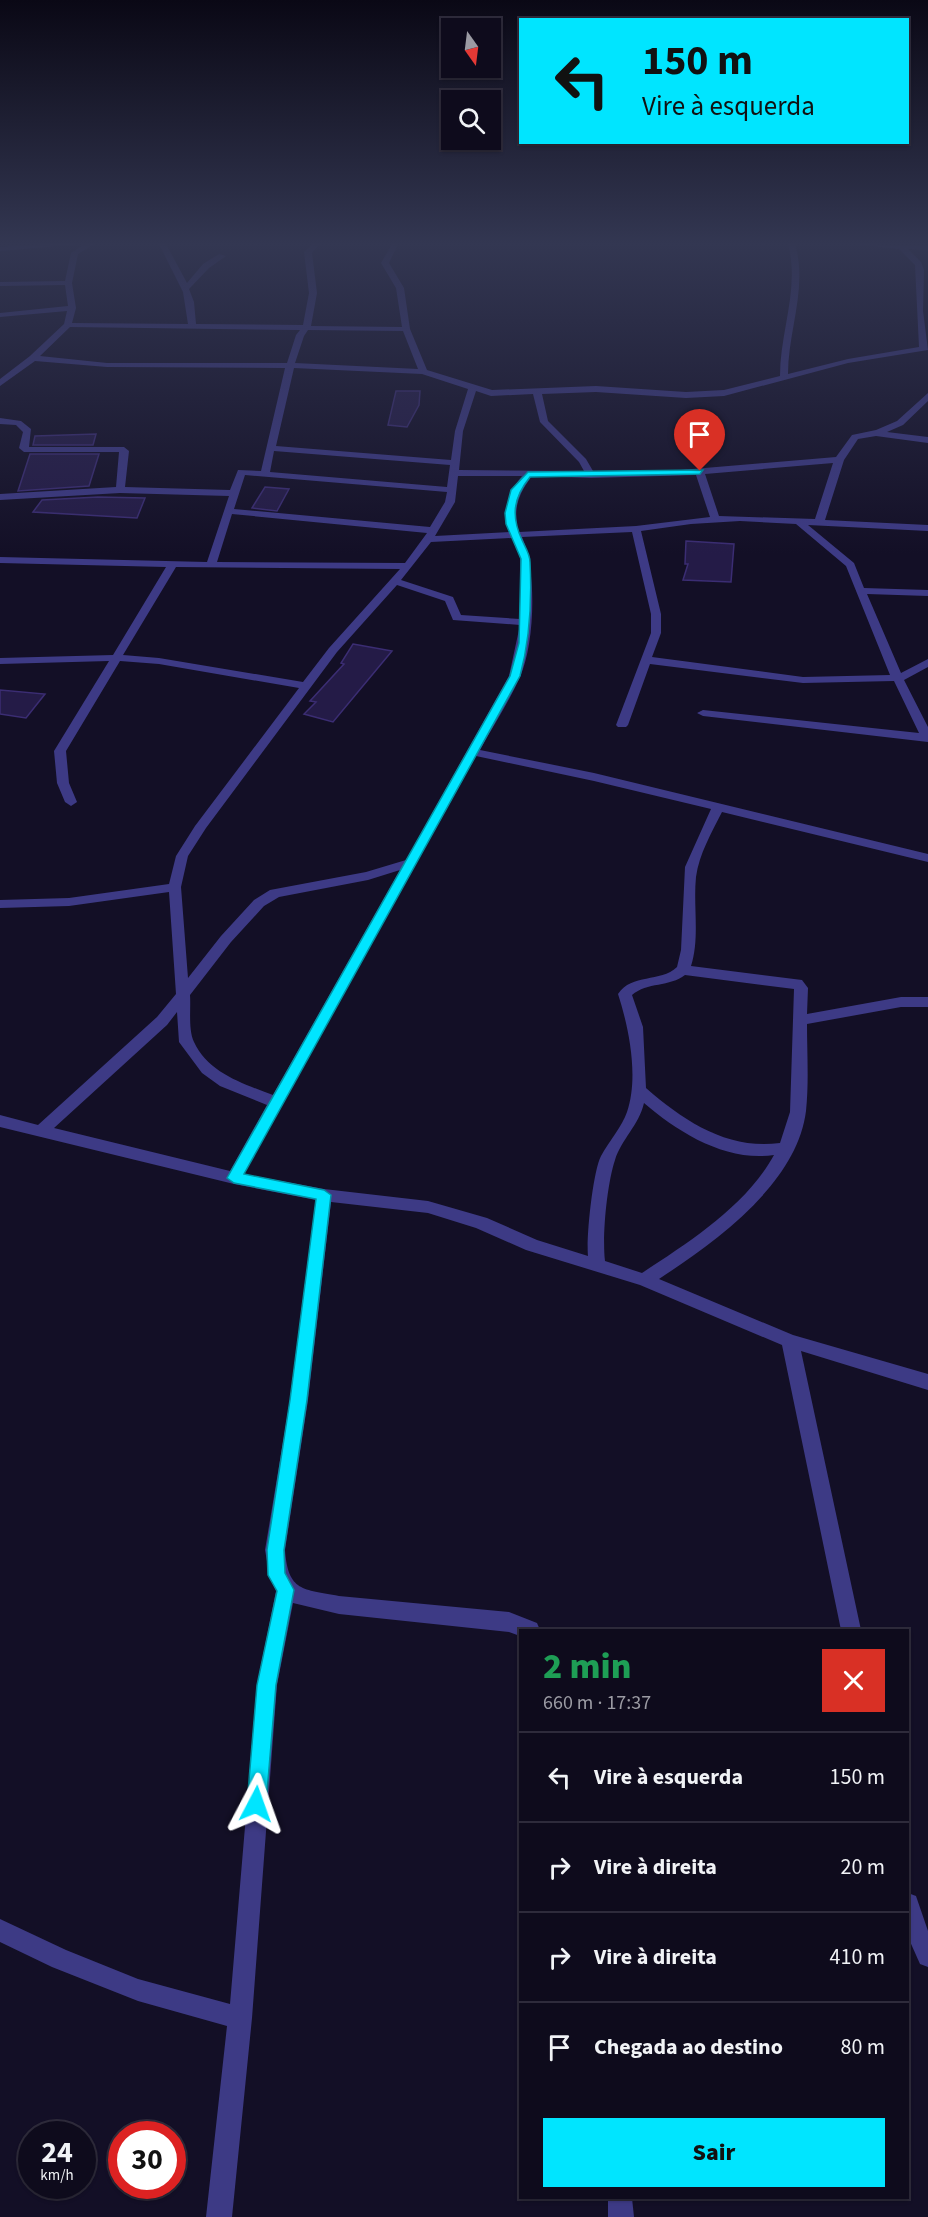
<!DOCTYPE html>
<html lang="pt">
<meta charset="utf-8">
<style>
:root{--surface:#0e0b1c;--page:#171425;--text:#f1f3f6;--muted:#9b9ba3;--line:#2e2b3b;--accent:#00e5ff}
body{margin:0;font-family:"Source Sans 3",sans-serif;background:var(--page);color:var(--text);height:100vh;display:flex;flex-direction:column;font-size:22px;white-space:nowrap}
*{box-sizing:border-box;margin:0}
p{font-size:20px;color:var(--muted)}
.icon{flex:none;width:33px;height:33px;fill:none;stroke:currentColor;stroke-width:2;stroke-linecap:round;stroke-linejoin:round}
.map{position:relative;flex:1;overflow:hidden}
.sheet{position:absolute;left:519px;top:1629px;width:390px;height:570px;display:flex;flex-direction:column;background:var(--surface);border-radius:0px;box-shadow:0 2px 4px #0004,0 0 0 2px var(--line)}
.sheet>*{flex:none}
.top-card{position:absolute;left:519px;top:18px;width:390px;height:126px;border-radius:0px;box-shadow:0 2px 4px #0004,0 0 0 2px var(--line);background:#00e5ff;color:#111;overflow:hidden}
.needle{width:39px;rotate:166deg}
.fabs{position:absolute;left:441px;top:18px;display:grid;gap:12px}
.fabs a{display:grid;place-items:center;width:60px;height:60px;border-radius:0px;background:var(--surface);box-shadow:0 2px 4px #0004,0 0 0 2px var(--line);font-size:30px}
.speed{position:absolute;left:18px;top:2121px;display:flex;gap:12px;font-size:30px;font-weight:700;text-align:center}
.speed>*{display:grid;place-content:center;width:78px;height:78px;border-radius:50%;background:var(--surface);box-shadow:0 2px 4px #0004,0 0 0 2px var(--line);line-height:1}
.speed small{font-size:15px;font-weight:400}
.speed .limit{border:9px solid #d22;background:#fff;color:#111}
.pin{position:absolute;display:grid;place-items:center;width:51px;height:51px;color:#fff;margin:-62px -26px;border-radius:50% 50% 50% 0;rotate:-45deg;box-shadow:0 0 6px #0007}
.pin .icon{rotate:45deg}
.me{position:absolute;width:66px;margin:-33px;rotate:4deg;stroke-linejoin:round;filter:drop-shadow(0 0 4px #0008)}
.turn{display:flex;align-items:center;gap:21px;height:126px;padding:0 24px;font-size:27px}
.turn .icon{width:78px;height:78px;stroke-width:2.5}
.turn b{display:block;font-size:42px;line-height:51px}
.round{display:grid;place-items:center;flex:none;width:63px;height:63px;border-radius:0px;background:var(--page)}
.headline{display:flex;align-items:center;justify-content:space-between;height:102px;padding:0 24px}
h1{font-size:36px;font-weight:800;line-height:45px;color:#1e9e55}
.action{display:flex;gap:12px;margin-top:auto;padding:12px 24px}
.action a{flex:1;height:69px;border-radius:0px;background:var(--accent);color:#111;font-size:24px;font-weight:800;line-height:69px;text-align:center}
ul{padding:0;list-style:none}
li{display:flex;align-items:center;gap:18px;height:90px;padding:0 24px;border-top:2px solid var(--line)}
li div{flex:1}
li b{display:block;font-size:22px}
li em{font-style:normal}
.map>svg:first-child{display:block}
</style>
<div class="map">
<svg width="928" height="2217" viewBox="0 0 928 2217">
<rect width="100%" height="100%" fill="#130f26"/>
<g fill="#241b47" stroke="#3b2d73" stroke-width="1.5">
<path d="M 396,391 L 420,391 L 419,405 L 407,427 L 388,425 Z"/>
<path d="M 96,434 L 93,445 L 33,445 L 35,436 Z"/>
<path d="M 30,454 L 99,454 L 89,486 L 18,491 Z"/>
<path d="M 265,487 L 289,489 L 277,511 L 252,508 Z"/>
<path d="M 98,497 L 145,498 L 137,518 L 33,512 L 42,500 Z"/>
<path d="M 686,541 L 734,544 L 731,582 L 683,580 L 688,564 L 685,564 Z"/>
<path d="M 353,644 L 392,651 L 333,722 L 304,714 L 316,702 L 310,701 L 344,664 L 341,663 Z"/>
<path d="M 0,690 L 45,694 L 26,718 L 0,714 Z"/>
</g>
<g fill="none" stroke-linecap="round" stroke-linejoin="round">
<g fill="#3d3a85" fill-rule="evenodd">
<path d="M 46,244 L 81,244 L 0,251 L 0,247 Z"/>
<path d="M 85,244 L 94,244 L 78,254 L 72,283 L 76,308 L 72,323 L 188,324 L 183,292 L 159,244 L 166,244 L 187,283 L 203,264 L 219,254 L 226,256 L 209,268 L 189,289 L 194,302 L 196,324 L 303,325 L 309,293 L 304,252 L 313,244 L 320,244 L 312,253 L 317,293 L 311,326 L 402,327 L 396,288 L 381,263 L 392,244 L 398,244 L 389,263 L 404,288 L 410,329 L 427,370 L 492,390 L 596,386 L 686,392 L 724,390 L 780,376 C 780,331 800,288 788,244 L 795,244 C 808,287 788,330 788,374 L 848,359 L 919,347 L 915,265 L 899,249 L 854,244 L 928,246 L 928,250 L 908,249 L 921,262 L 924,270 L 923,311 L 928,350 L 848,363 L 724,396 L 686,398 L 596,392 L 542,394 L 548,421 L 586,459 L 593,471 L 669,471 L 836,457 L 852,435 L 876,430 L 897,421 L 928,393 L 928,401 L 903,425 L 887,432 L 928,437 L 928,443 L 876,436 L 858,439 L 844,460 L 825,520 L 928,525 L 928,531 L 808,525 L 854,563 L 864,588 L 928,590 L 928,596 L 867,594 L 901,673 L 928,659 L 928,667 L 904,680 L 928,727 L 928,742 L 703,716 L 697,713 L 703,710 L 919,733 L 894,681 L 803,683 L 650,664 L 628,725 L 626,727 L 618,727 L 616,725 L 651,633 L 651,614 L 632,532 L 522,537 C 537,571 535,643 520,677 C 509,702 493,726 480,750 L 594,773 L 928,854 L 928,862 L 722,812 C 712,832 699,854 696,877 C 693,906 700,938 691,966 L 802,980 L 808,988 L 807,1014 L 901,997 L 928,997 L 928,1007 L 901,1007 L 807,1024 C 807,1052 809,1083 806,1111 C 797,1184 715,1242 659,1279 L 793,1335 L 928,1374 L 928,1390 L 801,1351 L 861,1630 L 841,1630 L 782,1345 L 640,1285 L 526,1250 L 476,1228 L 428,1213 L 331,1202 L 308,1400 L 285,1550 C 288,1592 303,1589 339,1596 L 509,1612 L 537,1623 L 540,1630 L 520,1630 L 520,1636 L 509,1632 L 339,1614 L 293,1603 L 277,1685 L 252,2018 L 232,2217 L 206,2217 L 227,2026 L 138,2001 L 52,1967 L 0,1942 L 0,1919 L 66,1950 L 138,1979 L 230,2004 L 257,1685 L 276,1591 L 270,1578 L 265,1550 L 290,1400 L 316,1200 L 234,1184 L 0,1127 L 0,1115 L 38,1125 L 157,1017 L 176,994 L 169,892 L 69,906 L 0,908 L 0,900 L 69,898 L 169,884 L 176,856 L 195,826 L 299,688 L 159,664 L 120,661 L 66,751 L 69,783 L 77,802 L 71,806 L 65,802 L 57,783 L 54,751 L 109,661 L 0,664 L 0,658 L 113,655 L 166,567 L 0,563 L 0,557 L 207,562 L 229,496 L 120,493 L 0,500 L 0,494 L 116,487 L 119,452 L 24,452 L 19,448 L 23,432 L 16,425 L 0,424 L 0,418 L 21,421 L 31,429 L 29,447 L 124,447 L 129,451 L 125,487 L 230,490 L 238,470 L 261,471 L 285,368 L 107,367 L 35,361 L 0,386 L 0,379 L 30,356 L 64,324 L 67,311 L 0,317 L 0,313 L 68,306 L 65,285 L 0,286 L 0,282 L 65,281 L 71,253 ZM 70,327 L 300,330 L 296,335 L 287,363 L 107,363 L 40,356 ZM 308,330 L 403,331 L 418,369 L 295,363 L 304,336 ZM 294,368 L 422,374 L 468,389 L 455,431 L 451,460 L 276,446 ZM 476,391 L 491,396 L 533,394 L 540,422 L 579,462 L 584,471 L 459,470 L 463,431 ZM 274,451 L 450,465 L 447,487 L 270,472 ZM 833,463 L 815,519 L 719,516 L 705,474 ZM 245,475 L 447,492 L 445,502 L 430,527 L 234,509 ZM 696,475 L 710,517 L 636,526 L 519,532 L 518,529 C 513,508 519,493 532,476 L 591,478 ZM 458,476 L 522,476 C 508,493 503,511 510,532 L 435,536 L 455,502 ZM 232,514 L 427,533 L 405,563 L 217,562 ZM 740,521 L 796,524 L 846,566 L 890,675 L 803,677 L 652,657 L 661,633 L 661,614 L 641,531 L 691,524 ZM 512,538 L 520,557 L 520,619 L 461,615 L 453,597 L 401,580 L 431,542 ZM 176,567 L 400,569 L 329,648 L 303,682 L 159,658 L 123,655 ZM 397,585 L 445,601 L 453,620 L 520,625 L 509,676 L 406,860 L 366,872 L 270,890 L 254,900 L 221,936 L 188,978 L 181,887 L 188,856 L 206,828 L 337,652 ZM 476,756 L 594,781 L 711,809 L 685,867 L 681,950 L 677,967 C 660,983 632,973 618,994 C 629,1028 639,1077 627,1112 C 622,1127 609,1141 601,1156 C 593,1171 586,1238 588,1256 L 537,1240 L 487,1218 L 428,1201 L 324,1189 L 244,1174 ZM 400,870 L 273,1095 C 244,1084 208,1073 194,1042 C 188,1030 191,1008 190,995 L 231,942 L 264,906 L 279,897 L 368,880 ZM 685,975 L 794,989 L 790,1112 L 780,1143 C 728,1150 685,1122 646,1088 L 643,1027 L 632,995 C 647,982 670,987 685,975 ZM 177,1012 L 179,1042 L 202,1073 L 220,1086 L 267,1105 L 230,1171 L 54,1128 L 167,1025 ZM 644,1103 C 679,1133 726,1162 774,1155 C 746,1206 689,1242 642,1273 L 605,1261 C 602,1236 607,1184 615,1160 C 621,1140 639,1125 644,1103 Z"/>
<path d="M 908,1893 L 916,1896 L 928,1931 L 928,1967 L 920,1964 L 908,1937 Z"/>
<path d="M 608,2198 L 632,2198 L 634,2217 L 608,2217 Z"/>
</g>
</g>
<linearGradient id="sky" x2="0" y2="1"><stop stop-color="#0a0815"/><stop offset="0.44" stop-color="#333752"/><stop offset="1" stop-color="#333752" stop-opacity="0"/></linearGradient>
<rect width="928" height="554" fill="url(#sky)"/>
<path fill="#00e5ff" stroke="#0095a6" stroke-width="1.5" d="M 703,470 L 700,474 L 530,477 C 513,498 511,516 522,540 C 525,547 530,554 530,562 C 532,600 530,639 520,676 L 244,1174 L 324,1190 L 331,1195 L 307,1400 L 284,1550 L 285,1573 L 294,1590 L 276,1685 L 266,1804 L 263,1810 L 256,1813 L 249,1810 L 247,1804 L 257,1685 L 277,1591 L 268,1575 L 267,1550 L 290,1400 L 316,1199 L 234,1183 L 227,1178 L 510,676 L 519,643 L 521,559 L 506,524 L 505,513 L 511,490 L 528,472 Z"/>
</svg>
<div class="fabs">
<a><svg class="needle" viewBox="-14 -14 28 28"><path d="M0-13l5 13h-10z" fill="#e53935"/><path d="M0 13l5-13h-10z" fill="#9b9ba3"/></svg></a>
<a><svg class="icon" aria-label="search" viewBox="0 0 24 24"><circle cx="10" cy="10" r="6"/><path d="M15 15l6 6"/></svg></a>
</div>
<div class="speed"><div>24<small>km/h</small></div><div class="limit">30</div></div>
<div class="pin" style="left:700px;top:471px;background:#d93025"><svg class="icon" aria-label="arrive" viewBox="0 0 24 24"><path d="M6 21V4h12l-3 4 3 4H6"/></svg></div>
<svg class="me" style="left:256px;top:1804px" viewBox="-20 -20 40 40"><path d="M0-17L14 15 0 8-14 15z" fill="#00e5ff" stroke="#fff" stroke-width="4"/></svg>
<div class="top-card">
<div class="turn"><svg class="icon" aria-label="left" viewBox="0 0 24 24"><path d="M17 20v-9H6M10 6l-5 5 5 5"/></svg><div><b>150 m</b>Vire à esquerda</div></div>
</div>
<section class="sheet">
<div class="headline"><div><h1>2 min</h1><p>660 m · 17:37</p></div><a class="round" style="background:#d93025;color:#fff"><svg class="icon" aria-label="close" viewBox="0 0 24 24"><path d="M6 6l12 12M18 6L6 18"/></svg></a></div>
<ul>
<li><svg class="icon" aria-label="left" viewBox="0 0 24 24"><path d="M17 20v-9H6M10 6l-5 5 5 5"/></svg><div><b>Vire à esquerda</b></div><em>150 m</em></li>
<li><svg class="icon" aria-label="right" viewBox="0 0 24 24"><path d="M7 20v-9h11M14 6l5 5-5 5"/></svg><div><b>Vire à direita</b></div><em>20 m</em></li>
<li><svg class="icon" aria-label="right" viewBox="0 0 24 24"><path d="M7 20v-9h11M14 6l5 5-5 5"/></svg><div><b>Vire à direita</b></div><em>410 m</em></li>
<li><svg class="icon" aria-label="arrive" viewBox="0 0 24 24"><path d="M6 21V4h12l-3 4 3 4H6"/></svg><div><b>Chegada ao destino</b></div><em>80 m</em></li>
</ul>
<div class="action"><a>Sair</a></div>
</section>
</div>
